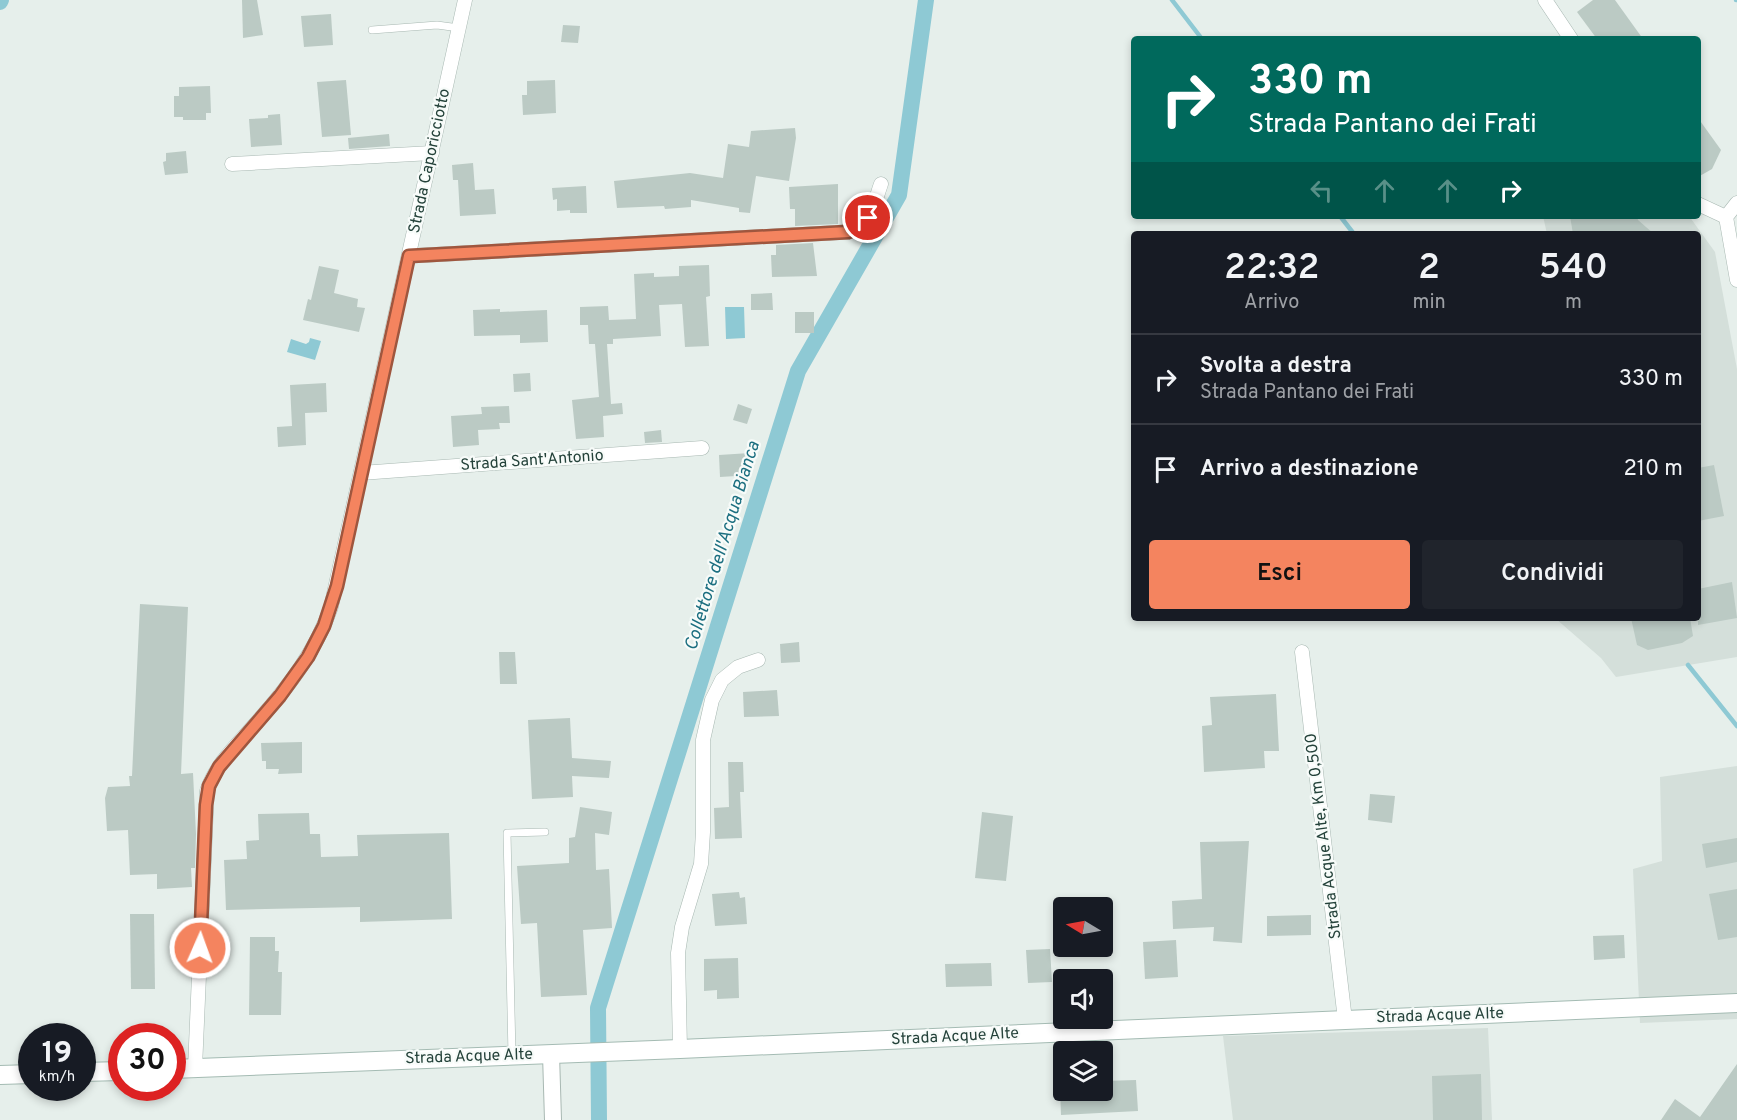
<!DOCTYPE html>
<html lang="it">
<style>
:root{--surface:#171b24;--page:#20242c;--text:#f1f3f6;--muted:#9ea1a6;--line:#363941;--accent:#f4845f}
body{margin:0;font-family:Overpass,sans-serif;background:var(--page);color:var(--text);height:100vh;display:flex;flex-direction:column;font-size:22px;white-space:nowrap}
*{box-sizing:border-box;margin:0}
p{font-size:20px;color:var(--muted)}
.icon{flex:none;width:33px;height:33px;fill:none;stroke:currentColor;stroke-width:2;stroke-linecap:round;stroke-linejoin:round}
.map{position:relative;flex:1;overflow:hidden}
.panel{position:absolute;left:1131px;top:231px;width:570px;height:390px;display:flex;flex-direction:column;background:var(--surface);border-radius:6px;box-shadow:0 3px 9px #0003}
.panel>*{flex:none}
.top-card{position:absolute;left:1131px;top:36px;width:570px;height:183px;border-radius:6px;box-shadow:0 3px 9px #0003;background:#00695c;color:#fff;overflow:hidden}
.needle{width:39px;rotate:280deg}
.fabs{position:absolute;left:1053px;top:897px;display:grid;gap:12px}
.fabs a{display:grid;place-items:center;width:60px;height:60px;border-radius:6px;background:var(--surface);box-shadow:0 3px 9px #0003;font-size:30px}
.speed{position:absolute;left:18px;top:1023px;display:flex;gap:12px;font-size:30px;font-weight:700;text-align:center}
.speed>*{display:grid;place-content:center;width:78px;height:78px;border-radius:50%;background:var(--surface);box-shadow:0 3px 9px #0003;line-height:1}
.speed small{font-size:15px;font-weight:400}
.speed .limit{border:9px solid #d22;background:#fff;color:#111}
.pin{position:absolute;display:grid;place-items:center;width:51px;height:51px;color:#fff;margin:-26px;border:3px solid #fff;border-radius:50%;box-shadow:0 2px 6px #0007}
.me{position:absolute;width:66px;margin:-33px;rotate:2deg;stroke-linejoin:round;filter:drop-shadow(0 0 4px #0008)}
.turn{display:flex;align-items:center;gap:21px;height:126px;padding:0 18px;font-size:27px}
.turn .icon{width:78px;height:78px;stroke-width:2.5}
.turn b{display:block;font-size:42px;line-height:51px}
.lanes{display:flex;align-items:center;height:57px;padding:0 18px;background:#0003;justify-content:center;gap:30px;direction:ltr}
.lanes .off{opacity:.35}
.eta{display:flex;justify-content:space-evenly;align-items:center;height:102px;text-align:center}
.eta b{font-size:36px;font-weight:600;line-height:42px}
.primary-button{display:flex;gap:12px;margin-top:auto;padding:12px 18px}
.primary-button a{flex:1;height:69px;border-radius:6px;background:var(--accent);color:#111;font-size:24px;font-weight:600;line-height:69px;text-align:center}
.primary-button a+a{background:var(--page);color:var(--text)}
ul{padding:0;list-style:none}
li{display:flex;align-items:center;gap:18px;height:90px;padding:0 18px;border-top:2px solid var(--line)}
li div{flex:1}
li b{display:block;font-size:22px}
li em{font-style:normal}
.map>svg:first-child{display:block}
</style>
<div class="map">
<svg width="1737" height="1120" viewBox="0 0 1737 1120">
<rect width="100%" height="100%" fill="#e6efeb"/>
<g fill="#d4dfda">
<path d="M 1543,216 L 1689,216 L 1715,252 L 1737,369 L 1737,657 L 1616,677 L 1601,658 L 1555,618 L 1698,618 L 1698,234 L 1547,234 Z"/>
<path d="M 1737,766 L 1737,1019 L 1640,1023 L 1633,869 L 1662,861 L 1660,777 Z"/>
<path d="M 1488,1028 L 1492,1120 L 1233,1120 L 1223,1036 Z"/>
</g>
<g fill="#8ec9d4">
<path d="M 725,307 L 744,307 L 745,338 L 726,339 Z"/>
<path d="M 310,338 L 321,341 L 315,360 L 287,352 L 291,339 L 306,344 L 309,342 Z"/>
</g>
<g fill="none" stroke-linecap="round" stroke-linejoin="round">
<g stroke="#8ec9d4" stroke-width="4.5">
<path d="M 1172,0 L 1202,39"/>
<path d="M 1736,0 L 1737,0"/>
<path d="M 1340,216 L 1354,234"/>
<path d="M 1688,665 L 1737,726"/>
</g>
<g stroke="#8ec9d4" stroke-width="16">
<path d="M 0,2 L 1,0"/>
<path d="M 599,1120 L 598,1008 L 798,371 L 899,195 L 926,0"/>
</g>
</g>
<g fill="#bbcac4">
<path d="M 242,0 L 257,0 L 263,35 L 243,38 Z"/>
<path d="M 1593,0 L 1615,0 L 1643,39 L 1597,39 L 1577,12 Z"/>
<path d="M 331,14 L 333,45 L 304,47 L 301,16 Z"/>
<path d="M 563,25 L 580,26 L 578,43 L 561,42 Z"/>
<path d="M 346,80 L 351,135 L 322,137 L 317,82 Z"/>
<path d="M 555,80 L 556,113 L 523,115 L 522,95 L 527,95 L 527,81 Z"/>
<path d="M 210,86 L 211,113 L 206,113 L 206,120 L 183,120 L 183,117 L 174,117 L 174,96 L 179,96 L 179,87 Z"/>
<path d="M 280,114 L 282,145 L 251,147 L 249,119 L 268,118 L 268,115 Z"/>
<path d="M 1698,118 L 1721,150 L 1712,169 L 1698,177 Z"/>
<path d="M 795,128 L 796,138 L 789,181 L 756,176 L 750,213 L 739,212 L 739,208 L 691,200 L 691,207 L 665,209 L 664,206 L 617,208 L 614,181 L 690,173 L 723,178 L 728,144 L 749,147 L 751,131 Z"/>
<path d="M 389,134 L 390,146 L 349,149 L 348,138 Z"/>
<path d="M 186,151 L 188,173 L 165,175 L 163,162 L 166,161 L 166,153 Z"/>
<path d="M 473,163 L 475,190 L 494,189 L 496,214 L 460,216 L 458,180 L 453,180 L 452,165 Z"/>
<path d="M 838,184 L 838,224 L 795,226 L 795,209 L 790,209 L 789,187 Z"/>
<path d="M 586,186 L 587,213 L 570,213 L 570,210 L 557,211 L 557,199 L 553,200 L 552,188 Z"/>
<path d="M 1570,216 L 1637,216 L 1638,220 L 1654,234 L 1573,234 Z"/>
<path d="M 813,243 L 817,276 L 772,277 L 771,255 L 776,255 L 776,245 Z"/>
<path d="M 709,265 L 710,296 L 706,297 L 709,346 L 685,347 L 682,304 L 659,305 L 661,336 L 613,339 L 613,344 L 607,344 L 611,404 L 622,403 L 623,414 L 603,416 L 604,437 L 576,439 L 572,400 L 599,397 L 595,344 L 589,344 L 588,325 L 580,325 L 580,307 L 608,306 L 609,320 L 636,319 L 634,274 L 654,273 L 654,277 L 679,276 L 679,266 Z"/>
<path d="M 319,266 L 339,270 L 334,293 L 358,299 L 357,307 L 365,308 L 359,332 L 303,320 L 308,299 L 311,300 Z"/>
<path d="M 772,293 L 773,310 L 751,310 L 751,294 Z"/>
<path d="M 500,309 L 500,312 L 547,310 L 548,342 L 520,343 L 520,335 L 474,336 L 473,310 Z"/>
<rect x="795" y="312" width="19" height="21"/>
<path d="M 530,373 L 531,391 L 514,392 L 513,374 Z"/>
<path d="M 326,383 L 327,412 L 305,413 L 306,445 L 278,447 L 277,427 L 292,426 L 290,385 Z"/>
<path d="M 738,404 L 752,409 L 747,424 L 733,420 Z"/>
<path d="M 509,406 L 510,423 L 499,423 L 500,429 L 478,430 L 479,445 L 453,447 L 451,416 L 482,414 L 481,407 Z"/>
<path d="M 661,430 L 662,442 L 645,443 L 644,432 Z"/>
<path d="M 750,453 L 752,475 L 720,477 L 719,455 Z"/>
<path d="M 1714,465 L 1724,516 L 1698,521 L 1698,468 Z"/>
<path d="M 1732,582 L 1737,618 L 1698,625 L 1698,589 Z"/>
<path d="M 140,604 L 188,607 L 181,774 L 193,773 L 196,834 L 195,868 L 191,868 L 192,887 L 157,889 L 157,874 L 130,875 L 128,830 L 107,831 L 105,798 L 108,787 L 130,786 L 129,776 L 132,776 Z"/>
<path d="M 1631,618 L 1690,618 L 1693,636 L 1682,643 L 1648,650 L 1637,645 Z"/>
<path d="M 799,642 L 800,662 L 781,663 L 780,644 Z"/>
<path d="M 499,652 L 515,652 L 517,684 L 500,684 Z"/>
<path d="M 777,690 L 779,716 L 744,717 L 743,692 Z"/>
<path d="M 1276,694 L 1279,751 L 1264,751 L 1265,768 L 1204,772 L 1202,726 L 1212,725 L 1210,697 Z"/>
<path d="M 570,718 L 572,758 L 611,761 L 609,778 L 572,776 L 573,797 L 532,799 L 528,720 Z"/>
<path d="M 302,742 L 302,773 L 278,774 L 279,769 L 266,769 L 266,761 L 262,761 L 261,743 Z"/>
<path d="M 728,762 L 743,762 L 744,792 L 740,792 L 742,838 L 715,839 L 714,808 L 729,807 Z"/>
<path d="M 1370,794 L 1395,796 L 1392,823 L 1368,820 Z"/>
<path d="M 580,807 L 612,812 L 609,835 L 595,833 L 596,870 L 609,869 L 612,928 L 583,930 L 587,995 L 541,997 L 537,923 L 521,924 L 517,866 L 569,863 L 569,838 L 575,837 Z"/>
<path d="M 982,812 L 1013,816 L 1006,881 L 975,878 Z"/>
<path d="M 309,813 L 310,834 L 320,834 L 321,857 L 358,856 L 357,835 L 449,833 L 452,919 L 360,922 L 360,907 L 226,910 L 224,860 L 247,859 L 246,841 L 259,840 L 258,814 Z"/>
<path d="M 1737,838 L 1737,862 L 1706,868 L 1702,844 Z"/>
<path d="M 1249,841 L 1242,943 L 1213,941 L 1214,927 L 1173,929 L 1172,901 L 1202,899 L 1200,842 Z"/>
<path d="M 1737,889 L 1737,937 L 1718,940 L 1709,894 Z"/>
<path d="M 739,892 L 740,898 L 745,897 L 747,924 L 715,926 L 712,894 Z"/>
<path d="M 130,914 L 154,914 L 155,989 L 131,989 Z"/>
<path d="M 1311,915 L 1311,935 L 1267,936 L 1267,916 Z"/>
<path d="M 1624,935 L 1625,958 L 1594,960 L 1593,936 Z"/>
<path d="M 250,937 L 275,937 L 275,951 L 279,951 L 278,972 L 282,972 L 281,1015 L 249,1015 Z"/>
<path d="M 1176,940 L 1178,977 L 1145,979 L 1143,942 Z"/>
<path d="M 1050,949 L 1052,982 L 1028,983 L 1026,950 Z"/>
<path d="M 738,958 L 739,998 L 717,999 L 717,990 L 704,991 L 704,959 Z"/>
<path d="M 991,963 L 992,986 L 946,987 L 945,964 Z"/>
<path d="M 1737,1064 L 1737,1120 L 1661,1120 L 1675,1099 L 1700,1117 Z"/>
<path d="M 1481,1074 L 1482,1120 L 1433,1120 L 1432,1076 Z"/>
<path d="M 1136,1080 L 1138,1111 L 1061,1115 L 1060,1090 L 1102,1090 L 1102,1081 Z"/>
</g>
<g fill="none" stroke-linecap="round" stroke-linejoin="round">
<defs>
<g id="service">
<path d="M 372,30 L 437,25 L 459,28"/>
<path d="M 512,1055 L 507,833 L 545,832"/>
</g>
<g id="minor">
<path d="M 1545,0 L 1571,39"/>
<path d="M 232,164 L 432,153"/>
<path d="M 1737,203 L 1726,217 L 1737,280"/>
<path d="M 1698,204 L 1726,217"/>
<path d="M 409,256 L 848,232 C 871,228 874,203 881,184"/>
<path d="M 361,473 L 702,448"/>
<path d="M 1302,652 L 1345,1020"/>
<path d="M 680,1049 L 678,953 L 682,927 L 701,864 L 703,832 L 703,740 L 712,700 L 722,680 L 738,667 L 758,660"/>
<path d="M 195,1068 L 207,791 C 216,763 240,742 259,720 C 289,686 316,651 331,607 L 465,0"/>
</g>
<path id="tertiary" d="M 551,1054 L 553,1120"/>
<g id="secondary">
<path d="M 172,1069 L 680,1049 L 1737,1003"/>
<path d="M 82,1072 L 122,1071"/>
<path d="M 0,1075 L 32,1074"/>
</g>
</defs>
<use href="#service" stroke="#a8b8b2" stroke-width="8"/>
<use href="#minor" stroke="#a8b8b2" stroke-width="15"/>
<use href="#tertiary" stroke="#a8b8b2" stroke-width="18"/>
<use href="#secondary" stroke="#a4bbb3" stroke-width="20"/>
<use href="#service" stroke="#fff" stroke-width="7"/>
<use href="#minor" stroke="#fff" stroke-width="14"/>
<use href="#tertiary" stroke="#fff" stroke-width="16"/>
<use href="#secondary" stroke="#fff" stroke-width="18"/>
</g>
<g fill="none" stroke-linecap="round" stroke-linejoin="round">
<defs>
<path id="route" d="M 200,948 L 206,805 L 209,786 L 219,767 L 280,696 L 308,657 L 324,626 L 337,586 L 409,256 L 848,232 L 862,226 L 868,218"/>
</defs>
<use href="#route" stroke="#9f563e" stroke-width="15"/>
<use href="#route" stroke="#f4845f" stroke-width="10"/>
</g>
<g text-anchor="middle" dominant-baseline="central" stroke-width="4.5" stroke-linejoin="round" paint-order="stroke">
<g font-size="16" fill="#24423a" stroke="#f7fbf9">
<text transform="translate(430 161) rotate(-78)">Strada Caporicciotto</text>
<text transform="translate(532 461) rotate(-4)">Strada Sant'Antonio</text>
<text transform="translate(1324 836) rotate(-97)">Strada Acque Alte, Km 0,500</text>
<text transform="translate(1440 1016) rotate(-2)">Strada Acque Alte</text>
<text transform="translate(955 1037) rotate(-3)">Strada Acque Alte</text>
<text transform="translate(469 1057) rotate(-2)">Strada Acque Alte</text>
</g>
<g font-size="18" font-style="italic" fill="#1c6f80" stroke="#f7fbf9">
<text transform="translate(723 546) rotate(-73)">Collettore dell'Acqua Bianca</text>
</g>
</g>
</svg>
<div class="fabs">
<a><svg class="needle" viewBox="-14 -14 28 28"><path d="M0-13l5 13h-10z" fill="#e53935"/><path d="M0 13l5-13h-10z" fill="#9ea1a6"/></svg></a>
<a><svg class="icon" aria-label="sound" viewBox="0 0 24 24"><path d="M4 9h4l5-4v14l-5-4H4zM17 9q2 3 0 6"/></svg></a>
<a><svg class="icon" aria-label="layers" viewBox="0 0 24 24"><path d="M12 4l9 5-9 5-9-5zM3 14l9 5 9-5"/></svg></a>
</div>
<div class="speed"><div>19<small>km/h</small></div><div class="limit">30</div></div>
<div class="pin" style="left:868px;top:218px;background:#d93025"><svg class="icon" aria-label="arrive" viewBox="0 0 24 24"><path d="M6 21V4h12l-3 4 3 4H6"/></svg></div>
<svg class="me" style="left:200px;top:948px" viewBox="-20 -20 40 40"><circle r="17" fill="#f4845f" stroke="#fff" stroke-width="3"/><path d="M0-11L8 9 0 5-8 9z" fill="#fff"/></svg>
<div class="top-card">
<div class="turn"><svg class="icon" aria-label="right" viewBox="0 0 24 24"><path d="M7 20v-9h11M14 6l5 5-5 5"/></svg><div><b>330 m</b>Strada Pantano dei Frati</div></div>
<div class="lanes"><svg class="icon off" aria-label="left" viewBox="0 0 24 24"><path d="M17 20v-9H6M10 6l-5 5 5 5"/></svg><svg class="icon off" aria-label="ahead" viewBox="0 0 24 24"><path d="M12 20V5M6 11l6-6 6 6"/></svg><svg class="icon off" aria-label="ahead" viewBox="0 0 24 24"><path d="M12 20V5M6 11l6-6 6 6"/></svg><svg class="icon" aria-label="right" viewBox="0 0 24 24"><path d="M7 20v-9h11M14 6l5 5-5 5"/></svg></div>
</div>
<section class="panel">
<div class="eta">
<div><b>22:32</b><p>Arrivo</p></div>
<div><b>2</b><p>min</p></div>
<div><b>540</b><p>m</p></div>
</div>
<ul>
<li><svg class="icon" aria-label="right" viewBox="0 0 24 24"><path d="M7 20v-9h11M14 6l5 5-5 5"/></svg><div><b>Svolta a destra</b><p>Strada Pantano dei Frati</p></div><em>330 m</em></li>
<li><svg class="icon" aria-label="arrive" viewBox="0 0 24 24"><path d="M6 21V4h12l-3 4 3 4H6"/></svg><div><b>Arrivo a destinazione</b></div><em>210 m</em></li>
</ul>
<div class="primary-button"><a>Esci</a><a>Condividi</a></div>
</section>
</div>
